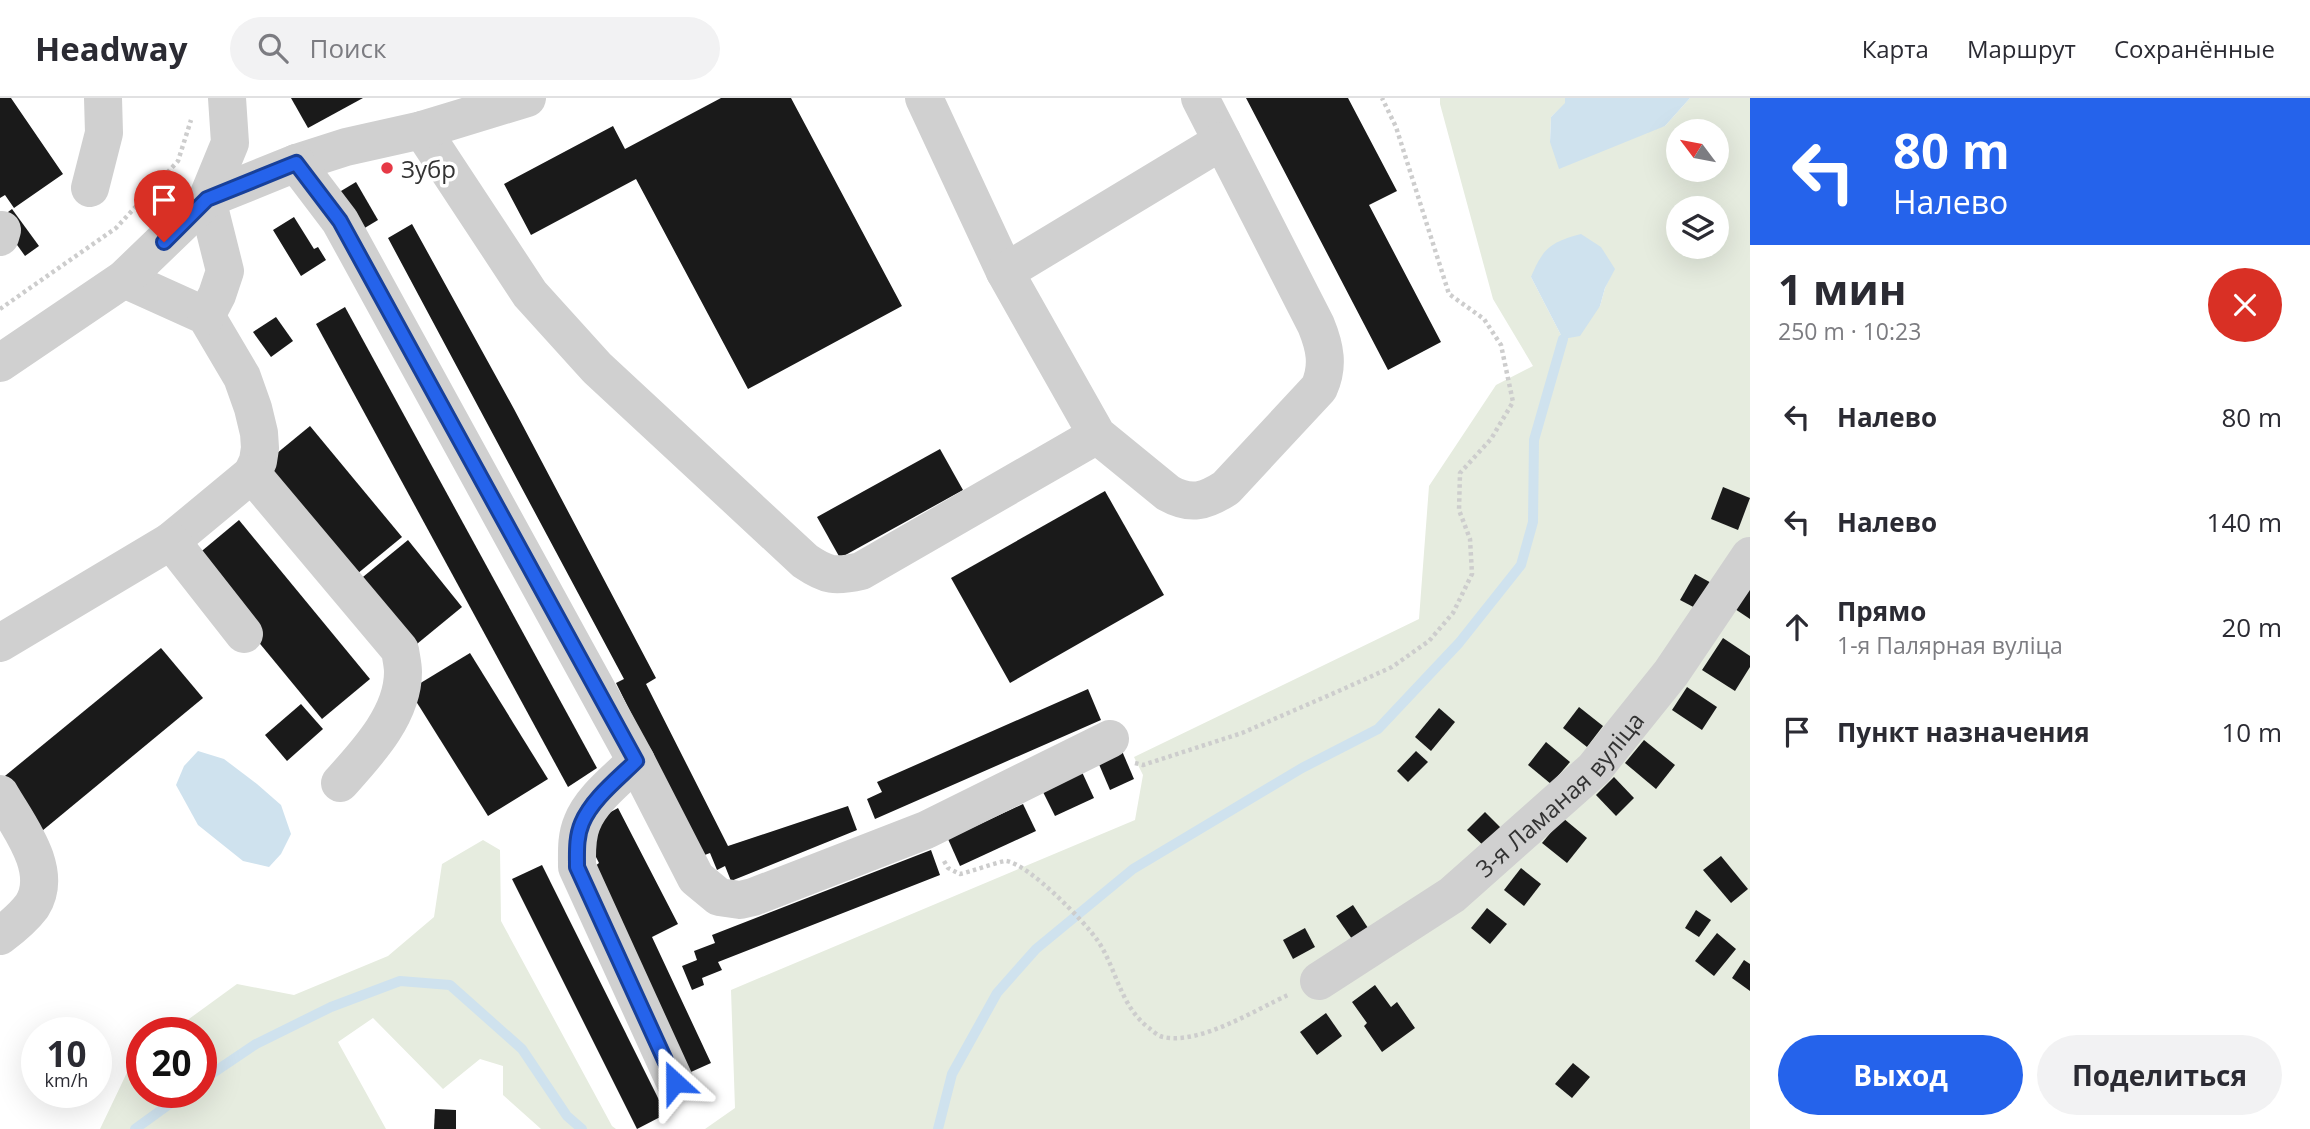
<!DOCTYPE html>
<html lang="ru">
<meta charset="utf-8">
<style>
:root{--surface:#fff;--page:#f2f2f3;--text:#2b2b33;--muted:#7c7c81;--line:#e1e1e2;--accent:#2563eb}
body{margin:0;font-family:"Open Sans",sans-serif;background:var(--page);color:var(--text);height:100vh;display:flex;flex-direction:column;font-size:26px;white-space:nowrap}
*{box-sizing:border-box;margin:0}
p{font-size:23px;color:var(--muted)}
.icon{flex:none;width:38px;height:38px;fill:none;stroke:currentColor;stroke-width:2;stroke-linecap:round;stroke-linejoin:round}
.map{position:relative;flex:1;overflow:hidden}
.panel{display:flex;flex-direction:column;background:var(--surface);width:560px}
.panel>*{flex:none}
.banner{background:#2563eb;color:#fff;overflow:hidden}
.needle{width:46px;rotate:302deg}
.fabs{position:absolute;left:1666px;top:21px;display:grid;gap:14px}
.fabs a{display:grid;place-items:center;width:63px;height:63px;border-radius:50%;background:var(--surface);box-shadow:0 7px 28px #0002;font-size:35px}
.speed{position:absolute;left:21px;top:919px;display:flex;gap:14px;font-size:35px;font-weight:700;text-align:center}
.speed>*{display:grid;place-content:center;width:91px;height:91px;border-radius:50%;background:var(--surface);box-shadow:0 7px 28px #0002;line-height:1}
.speed small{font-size:18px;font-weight:400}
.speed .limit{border:10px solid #d22;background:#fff;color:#111}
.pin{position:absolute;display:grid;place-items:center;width:60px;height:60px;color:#fff;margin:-72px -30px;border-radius:50% 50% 50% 0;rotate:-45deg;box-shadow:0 0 7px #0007}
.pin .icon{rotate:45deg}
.me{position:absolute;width:77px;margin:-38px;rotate:336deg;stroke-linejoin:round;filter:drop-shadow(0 0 5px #0008)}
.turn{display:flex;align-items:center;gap:24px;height:147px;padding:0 28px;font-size:32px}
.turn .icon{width:91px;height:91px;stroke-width:2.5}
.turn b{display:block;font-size:49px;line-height:60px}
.round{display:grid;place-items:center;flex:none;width:74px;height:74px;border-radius:37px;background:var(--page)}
.overview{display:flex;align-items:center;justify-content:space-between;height:119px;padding:0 28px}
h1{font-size:42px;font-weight:700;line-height:52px}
.button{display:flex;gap:14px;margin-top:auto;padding:14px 28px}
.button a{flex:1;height:80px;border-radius:42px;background:var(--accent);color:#fff;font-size:28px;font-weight:700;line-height:80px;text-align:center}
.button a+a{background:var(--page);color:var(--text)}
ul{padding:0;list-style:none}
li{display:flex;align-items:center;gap:21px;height:105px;padding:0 28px}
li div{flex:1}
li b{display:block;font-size:26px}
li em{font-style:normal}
header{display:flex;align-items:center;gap:42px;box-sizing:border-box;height:98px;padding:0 35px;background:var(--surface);border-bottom:2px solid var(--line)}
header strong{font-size:33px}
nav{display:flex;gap:38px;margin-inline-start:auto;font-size:24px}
.search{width:490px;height:63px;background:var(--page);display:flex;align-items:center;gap:18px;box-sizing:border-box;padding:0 24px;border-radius:38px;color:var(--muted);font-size:26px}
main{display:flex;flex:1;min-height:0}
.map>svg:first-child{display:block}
</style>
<header>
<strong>Headway</strong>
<div class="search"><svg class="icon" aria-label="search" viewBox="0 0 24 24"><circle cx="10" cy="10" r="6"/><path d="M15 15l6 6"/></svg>Поиск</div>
<nav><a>Карта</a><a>Маршрут</a><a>Сохранённые</a></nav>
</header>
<main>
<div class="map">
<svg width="1750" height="1031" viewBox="0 0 1750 1031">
<rect width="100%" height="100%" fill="#fff"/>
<g fill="#e6ecdf" fill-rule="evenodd">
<path d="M 1440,0 L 1565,0 L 1566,5 L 1551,19 L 1550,44 L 1665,28 L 1690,0 L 1750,0 L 1750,1031 L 705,1031 L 735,1010 L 731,892 L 1135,722 L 1143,677 L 1134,659 L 1419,521 L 1429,388 L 1496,287 L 1533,268 L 1493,201 L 1440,6 ZM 1678,33 L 1717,33 L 1717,72 L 1678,72 ZM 1678,110 L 1717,110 L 1717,149 L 1678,149 ZM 1614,171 L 1605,190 L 1600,208 L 1563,241 L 1531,179 Z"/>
<path d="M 483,742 L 500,752 L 501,823 L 612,1028 L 616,1031 L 541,1031 L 503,997 L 503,968 L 480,961 L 443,991 L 373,920 L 338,944 L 386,1031 L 100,1031 L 133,962 L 142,955 L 142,994 L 201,994 L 201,934 L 171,934 L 237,886 L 294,897 L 388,858 L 434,819 L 442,766 Z"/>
</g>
<g fill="#cfe2ee">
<path d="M 1565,0 L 1690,0 L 1665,28 L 1559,71 L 1550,44 L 1551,19 L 1565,5 Z"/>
<path d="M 1581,136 L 1601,149 L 1615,171 L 1605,190 L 1600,208 L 1580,238 L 1563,241 L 1531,179 C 1543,150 1551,144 1581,136 Z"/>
<path d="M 198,653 L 224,661 L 257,686 L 281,707 L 291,736 L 281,756 L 269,769 L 243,763 L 198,727 L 176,687 L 184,668 Z"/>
</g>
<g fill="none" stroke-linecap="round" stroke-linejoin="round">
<g stroke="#cfe2ee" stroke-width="10">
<path d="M 201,983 L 256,946 L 331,909 L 400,883 L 450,887 L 522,951 L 567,1018 L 582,1031"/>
<path d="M 135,1031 L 186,994"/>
<path d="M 938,1031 L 952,976 L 997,895 L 1036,851 L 1133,771 L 1302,670 L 1378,631 L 1459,545 L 1521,467 L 1533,424 L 1534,342 L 1563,241"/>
</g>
</g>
<g fill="#1a1a1a">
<path d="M 0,0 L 11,0 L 63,76 L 14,110 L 5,97 L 0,100 Z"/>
<path d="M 291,0 L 363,0 L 308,30 Z"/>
<path d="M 721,0 L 791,0 L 902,208 L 748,291 L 636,81 L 531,137 L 504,86 L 613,28 L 625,51 Z"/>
<path d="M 1246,0 L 1348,0 L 1397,93 L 1369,107 L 1441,244 L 1388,272 Z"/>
<path d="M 356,84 L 378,122 L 358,134 L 336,96 Z"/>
<path d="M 12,111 L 39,148 L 25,158 L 0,123 L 0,120 Z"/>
<path d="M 294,119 L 314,151 L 318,149 L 326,162 L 301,178 L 273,132 Z"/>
<path d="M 412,126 L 514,311 L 656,580 L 646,586 L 728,748 L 848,708 L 857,732 L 731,783 L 725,768 L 717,772 L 710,755 L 702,758 L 616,585 L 624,581 L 388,140 Z"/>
<path d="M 345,209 L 597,670 L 568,689 L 316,226 Z"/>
<path d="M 276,219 L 293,243 L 271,259 L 253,234 Z"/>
<path d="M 310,328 L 402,439 L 357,476 L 265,365 Z"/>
<path d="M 940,351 L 963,392 L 840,460 L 817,419 Z"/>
<path d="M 1723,389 L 1750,400 L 1738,432 L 1711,421 Z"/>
<path d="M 1105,393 L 1164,497 L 1010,585 L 951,480 Z"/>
<path d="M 239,422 L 370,581 L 322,621 L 191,462 Z"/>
<path d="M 408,442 L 462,509 L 412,550 L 358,483 Z"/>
<path d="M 1695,476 L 1715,487 L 1701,513 L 1680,502 Z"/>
<path d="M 1750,486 L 1750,521 L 1735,511 Z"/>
<path d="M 1723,540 L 1750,558 L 1750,569 L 1735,593 L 1702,572 Z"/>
<path d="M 161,550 L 203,600 L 42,733 L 0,682 Z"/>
<path d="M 470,555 L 548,681 L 488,718 L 409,592 Z"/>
<path d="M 1687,589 L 1717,609 L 1702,632 L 1672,612 Z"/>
<path d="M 1088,591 L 1101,622 L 875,721 L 867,701 L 882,694 L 877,684 Z"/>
<path d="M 301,606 L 323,631 L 287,663 L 265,637 Z"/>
<path d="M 1579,609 L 1603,628 L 1587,649 L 1563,630 Z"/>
<path d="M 1439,610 L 1455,624 L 1431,653 L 1415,639 Z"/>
<path d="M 1644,642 L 1675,667 L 1656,691 L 1625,665 Z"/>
<path d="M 1546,644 L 1570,664 L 1551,686 L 1528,667 Z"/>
<path d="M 1122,653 L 1134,681 L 1110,692 L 1098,664 Z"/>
<path d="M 1416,653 L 1428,664 L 1408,684 L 1397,673 Z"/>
<path d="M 1082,674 L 1094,700 L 1055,718 L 1042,692 Z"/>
<path d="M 1614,679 L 1634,700 L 1616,718 L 1596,697 Z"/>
<path d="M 1023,706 L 1036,733 L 960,768 L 948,741 Z"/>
<path d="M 618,710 L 678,826 L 652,839 L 711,965 L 682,978 L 585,776 L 599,765 L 586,739 L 596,722 Z"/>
<path d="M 1485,714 L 1506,735 L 1488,752 L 1467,732 Z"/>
<path d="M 1563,720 L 1587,740 L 1567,765 L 1542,745 Z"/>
<path d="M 931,752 L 940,777 L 718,864 L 722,872 L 702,880 L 704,887 L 692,892 L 682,868 L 697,862 L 694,853 L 715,845 L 712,837 Z"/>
<path d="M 1721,758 L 1748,791 L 1731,805 L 1703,772 Z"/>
<path d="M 542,767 L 666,1016 L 637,1031 L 512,781 Z"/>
<path d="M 1521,770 L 1541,786 L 1524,808 L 1504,792 Z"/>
<path d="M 1353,807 L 1368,830 L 1352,841 L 1336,818 Z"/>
<path d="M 1487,810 L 1507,826 L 1490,846 L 1471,830 Z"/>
<path d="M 1696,812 L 1711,822 L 1699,839 L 1685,830 Z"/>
<path d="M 1305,830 L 1315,849 L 1293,861 L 1283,842 Z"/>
<path d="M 1717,835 L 1736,851 L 1714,878 L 1695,863 Z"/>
<path d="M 1744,862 L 1750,866 L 1750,893 L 1732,880 Z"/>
<path d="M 1375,887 L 1391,909 L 1397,904 L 1415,930 L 1382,954 L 1364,928 L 1367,925 L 1352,904 Z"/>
<path d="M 1326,915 L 1342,938 L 1317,957 L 1300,934 Z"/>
<path d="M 1573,965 L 1590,979 L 1572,1000 L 1555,986 Z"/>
<path d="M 435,1011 L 456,1012 L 456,1031 L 434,1031 Z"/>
</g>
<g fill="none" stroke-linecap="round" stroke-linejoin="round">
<g stroke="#cdcdcd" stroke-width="4.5" stroke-dasharray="3.5 3.5" stroke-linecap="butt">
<path d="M 0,211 L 116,130 L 178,63 L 191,22"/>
<path d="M 1135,665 L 1143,667 L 1242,635 L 1341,592 L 1392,569 L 1429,543 L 1453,515 L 1472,476 L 1470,441 L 1459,412 L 1460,375 L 1491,341 L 1513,304 L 1501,247 L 1484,221 L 1449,196 L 1396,29 L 1382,0"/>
<path d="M 944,763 L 948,770 L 960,776 C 970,774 1000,763 1006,763 C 1029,766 1085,824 1098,843 C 1117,872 1120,908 1149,930 C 1153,933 1158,938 1163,939 C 1200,947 1255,912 1288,897"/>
</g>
<g stroke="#d0d0d0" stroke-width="38">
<path d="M 924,0 L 1005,174"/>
<path d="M 1200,0 L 1222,43"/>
<path d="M 422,32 L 530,196 L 597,270 L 805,463 C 827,478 835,479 861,473 L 1097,337 L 1005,174 L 1222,43 L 1316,227 C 1325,249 1329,268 1319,290 L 1226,390 C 1206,403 1191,408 1168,395 L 1097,337"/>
<path d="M 296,65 L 346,49 L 422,32 L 527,0"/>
<path d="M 90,90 L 104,35 L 103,0"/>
<path d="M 207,101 L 296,65 L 340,123 L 636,663 L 696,780 L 719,799 L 740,802 L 753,799 L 926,732 L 1110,641"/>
<path d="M 0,139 L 2,132"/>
<path d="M 124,181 L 206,218 L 242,279 L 253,310 L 259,335 L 260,350 L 258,363 L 252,376"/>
<path d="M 206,218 L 217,197 L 225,173 L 207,101"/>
<path d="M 0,265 L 124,181 L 207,101 L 230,45 L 227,0"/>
<path d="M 171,443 L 252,376 L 400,552 C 401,559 403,567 403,574 C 403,617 367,655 340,685"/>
<path d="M 0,545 L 171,443 L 244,536"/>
<path d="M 636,663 C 618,681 591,701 582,725 C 576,739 577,754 577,769 L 675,984"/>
<path d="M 0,696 C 17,726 55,772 32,808 C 23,820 12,829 0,838"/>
<path id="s1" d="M 1319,883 L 1452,797 L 1594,671 L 1671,575 L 1750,458"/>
</g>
</g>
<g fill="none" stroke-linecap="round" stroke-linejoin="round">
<defs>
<path id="route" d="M 164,144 L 207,101 L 296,65 L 340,123 L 636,663 C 618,681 592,701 582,725 C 576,739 577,754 577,769 L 675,984"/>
</defs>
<use href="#route" stroke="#184099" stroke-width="18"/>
<use href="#route" stroke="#2563eb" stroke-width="12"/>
</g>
<circle fill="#e63946" stroke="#fff" stroke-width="2.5" cx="387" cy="70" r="7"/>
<g text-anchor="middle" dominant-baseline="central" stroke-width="7" stroke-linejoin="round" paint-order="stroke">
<g font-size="24" fill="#333" stroke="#fff" text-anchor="start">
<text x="401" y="70">Зубр</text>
</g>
<g font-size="24" fill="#333" stroke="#fff">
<text stroke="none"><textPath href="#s1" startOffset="306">3-я Ламаная вуліца</textPath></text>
</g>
</g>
</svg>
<div class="fabs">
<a><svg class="needle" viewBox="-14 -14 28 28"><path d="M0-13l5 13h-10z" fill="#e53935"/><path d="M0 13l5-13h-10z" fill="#7c7c81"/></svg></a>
<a><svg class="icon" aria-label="layers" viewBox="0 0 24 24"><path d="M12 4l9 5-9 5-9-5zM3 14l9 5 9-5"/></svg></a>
</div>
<div class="speed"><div>10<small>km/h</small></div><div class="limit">20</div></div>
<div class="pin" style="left:164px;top:144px;background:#d93025"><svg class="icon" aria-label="arrive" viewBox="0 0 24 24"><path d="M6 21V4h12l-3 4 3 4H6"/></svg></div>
<svg class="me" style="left:675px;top:984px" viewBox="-20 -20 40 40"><path d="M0-17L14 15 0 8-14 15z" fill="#2563eb" stroke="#fff" stroke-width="4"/></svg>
</div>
<section class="panel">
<div class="banner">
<div class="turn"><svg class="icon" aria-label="left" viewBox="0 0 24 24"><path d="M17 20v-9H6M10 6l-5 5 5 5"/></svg><div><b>80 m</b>Налево</div></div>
</div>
<div class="overview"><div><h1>1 мин</h1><p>250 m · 10:23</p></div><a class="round" style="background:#d93025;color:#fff"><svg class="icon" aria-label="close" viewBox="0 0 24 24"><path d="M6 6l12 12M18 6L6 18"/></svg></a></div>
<ul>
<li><svg class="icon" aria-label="left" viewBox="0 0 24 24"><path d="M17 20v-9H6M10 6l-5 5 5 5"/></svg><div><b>Налево</b></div><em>80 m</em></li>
<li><svg class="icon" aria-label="left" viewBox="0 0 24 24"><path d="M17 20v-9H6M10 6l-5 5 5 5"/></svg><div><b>Налево</b></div><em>140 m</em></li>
<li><svg class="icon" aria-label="ahead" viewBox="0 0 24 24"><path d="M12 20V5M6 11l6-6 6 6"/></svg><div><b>Прямо</b><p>1-я Палярная вуліца</p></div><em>20 m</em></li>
<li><svg class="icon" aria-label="arrive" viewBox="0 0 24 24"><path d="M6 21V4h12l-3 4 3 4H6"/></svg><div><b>Пункт назначения</b></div><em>10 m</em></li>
</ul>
<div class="button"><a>Выход</a><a>Поделиться</a></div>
</section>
</main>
